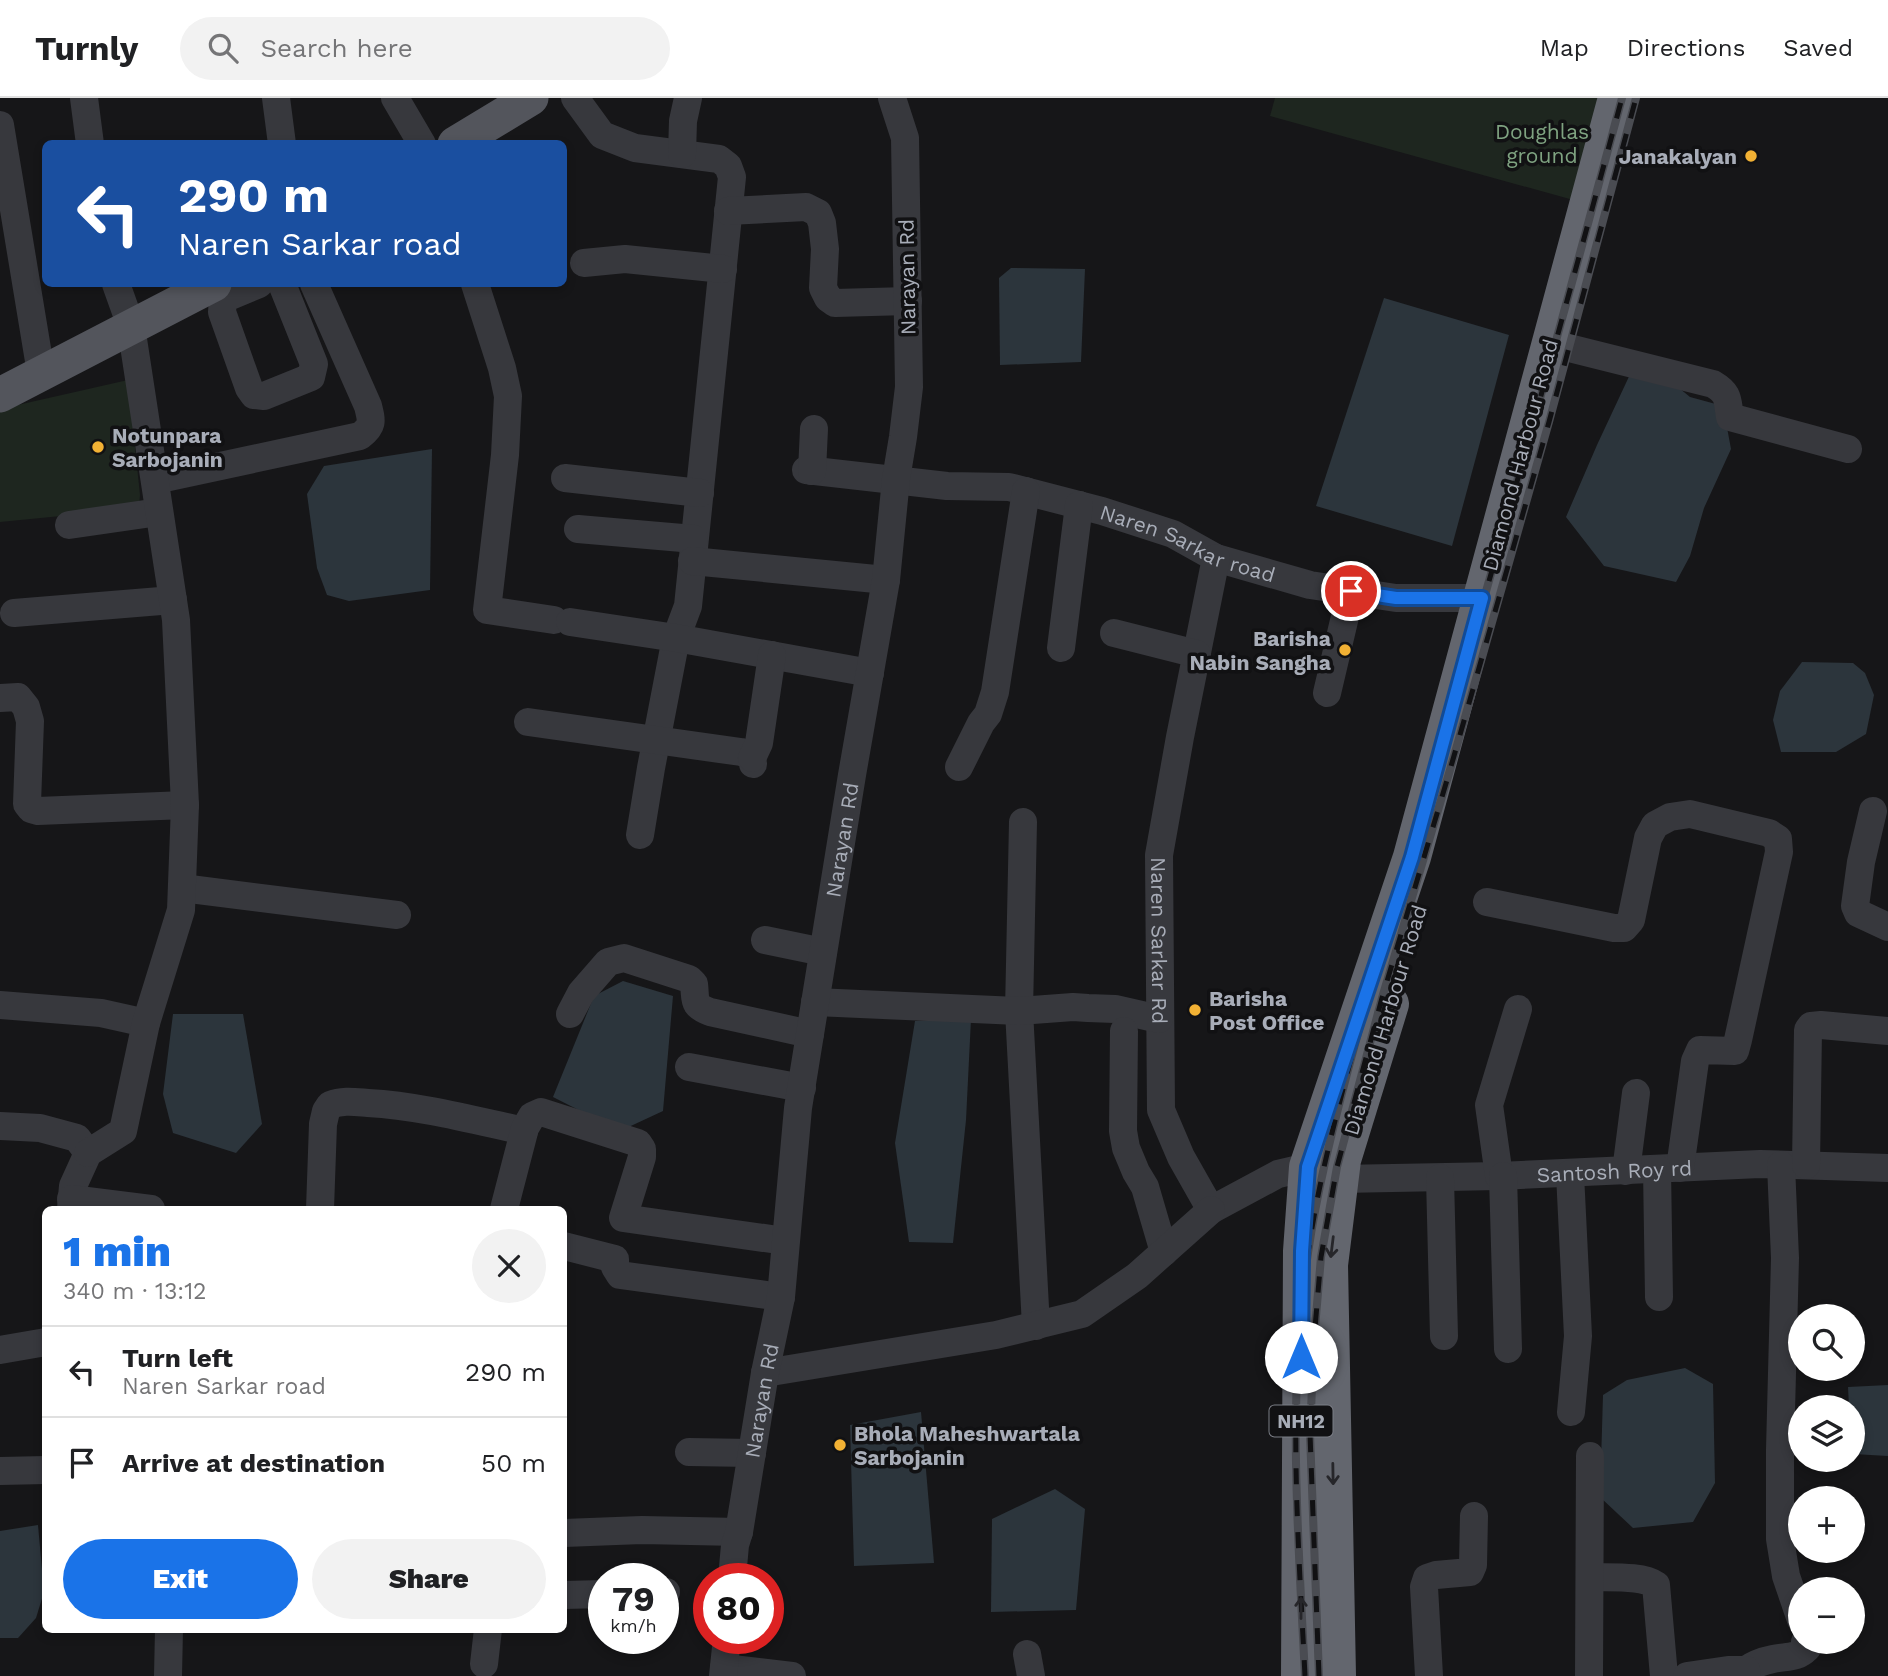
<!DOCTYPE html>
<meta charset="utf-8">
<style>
:root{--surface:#fff;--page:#f2f2f2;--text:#202124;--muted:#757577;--line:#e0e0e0;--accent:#1a73e8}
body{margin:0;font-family:"Work Sans",sans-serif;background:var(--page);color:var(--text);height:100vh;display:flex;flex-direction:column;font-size:26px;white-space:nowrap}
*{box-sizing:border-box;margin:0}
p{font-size:23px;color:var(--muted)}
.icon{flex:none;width:38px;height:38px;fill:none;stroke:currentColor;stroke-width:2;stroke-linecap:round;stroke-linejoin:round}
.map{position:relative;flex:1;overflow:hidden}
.panel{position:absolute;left:42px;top:1108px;width:525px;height:427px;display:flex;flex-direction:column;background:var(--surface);border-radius:10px;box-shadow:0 4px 10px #0003}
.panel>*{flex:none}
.top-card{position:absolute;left:42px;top:42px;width:525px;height:147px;border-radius:10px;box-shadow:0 4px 10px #0003;background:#1a4fa0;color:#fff;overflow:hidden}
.buttons{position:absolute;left:1788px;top:1206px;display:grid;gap:14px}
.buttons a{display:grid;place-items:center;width:77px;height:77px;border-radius:50%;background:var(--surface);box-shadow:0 4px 10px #0003;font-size:35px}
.speed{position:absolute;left:588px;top:1465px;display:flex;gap:14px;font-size:35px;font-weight:700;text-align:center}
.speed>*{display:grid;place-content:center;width:91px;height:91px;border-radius:50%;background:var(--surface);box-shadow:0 4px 10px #0003;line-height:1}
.speed small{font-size:18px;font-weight:400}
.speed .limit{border:10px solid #d22;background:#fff;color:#111}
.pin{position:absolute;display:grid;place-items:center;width:60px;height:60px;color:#fff;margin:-30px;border:4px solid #fff;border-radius:50%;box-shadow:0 2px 7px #0007}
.me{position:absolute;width:77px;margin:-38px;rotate:0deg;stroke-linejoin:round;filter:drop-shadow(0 0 5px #0008)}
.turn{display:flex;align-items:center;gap:24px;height:147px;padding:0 21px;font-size:32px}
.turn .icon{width:91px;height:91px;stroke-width:2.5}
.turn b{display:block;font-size:49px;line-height:60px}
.round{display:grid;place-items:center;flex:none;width:74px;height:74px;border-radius:37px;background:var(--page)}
.head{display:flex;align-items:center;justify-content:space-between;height:119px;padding:0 21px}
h1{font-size:42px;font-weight:800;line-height:52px;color:var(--accent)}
.cta{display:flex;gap:14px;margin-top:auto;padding:14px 21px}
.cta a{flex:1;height:80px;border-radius:42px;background:var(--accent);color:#fff;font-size:28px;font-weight:800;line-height:80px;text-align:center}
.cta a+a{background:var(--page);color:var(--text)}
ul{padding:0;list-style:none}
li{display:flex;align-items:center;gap:21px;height:91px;padding:0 21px;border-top:2px solid var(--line)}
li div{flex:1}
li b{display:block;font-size:26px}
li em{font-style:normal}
header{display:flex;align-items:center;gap:42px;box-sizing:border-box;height:98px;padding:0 35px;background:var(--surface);border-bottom:2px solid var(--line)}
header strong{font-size:33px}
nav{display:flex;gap:38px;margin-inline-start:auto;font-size:24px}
.search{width:490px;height:63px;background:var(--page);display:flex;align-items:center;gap:18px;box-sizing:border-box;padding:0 24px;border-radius:38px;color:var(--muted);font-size:26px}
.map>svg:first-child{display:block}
</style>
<header>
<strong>Turnly</strong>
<div class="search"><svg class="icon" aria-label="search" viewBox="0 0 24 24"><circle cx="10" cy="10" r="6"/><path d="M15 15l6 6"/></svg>Search here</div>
<nav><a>Map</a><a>Directions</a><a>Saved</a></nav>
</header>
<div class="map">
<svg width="1888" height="1578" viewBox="0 0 1888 1578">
<rect width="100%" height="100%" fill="#161618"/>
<g fill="#1e261f">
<path d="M 1275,0 L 1598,0 L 1577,103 L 1270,18 Z"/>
<path d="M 128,282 L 140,397 L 139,408 L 122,412 L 0,424 L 0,311 Z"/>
</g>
<g fill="#2c353c">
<path d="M 1011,170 L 1085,171 L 1081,264 L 1000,267 L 999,180 Z"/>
<path d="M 1384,200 L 1509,237 L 1452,448 L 1316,408 Z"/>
<path d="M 1633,270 L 1668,281 L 1690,299 L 1723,308 L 1731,351 L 1704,410 L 1690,458 L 1676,484 L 1604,468 L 1566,419 L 1597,347 Z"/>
<path d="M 432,351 L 430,492 L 349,503 L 327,497 L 317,470 L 307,396 L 324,368 Z"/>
<path d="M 1802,564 L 1853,565 L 1865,575 L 1874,597 L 1866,636 L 1836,654 L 1781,654 L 1773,622 L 1780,593 Z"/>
<path d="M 623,883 L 673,898 L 663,1013 L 620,1033 L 553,999 L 594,898 Z"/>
<path d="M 173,916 L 243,916 L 262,1026 L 236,1055 L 173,1035 L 163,996 Z"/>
<path d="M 971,921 L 966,1022 L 953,1145 L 909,1144 L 895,1045 L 915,923 Z"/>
<path d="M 1685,1270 L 1713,1286 L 1715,1385 L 1693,1424 L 1633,1430 L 1600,1399 L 1603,1297 L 1627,1282 Z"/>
<path d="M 1888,1287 L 1888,1358 L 1853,1356 L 1853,1309 L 1849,1309 L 1848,1289 Z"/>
<path d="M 921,1314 L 934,1465 L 854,1468 L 850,1327 Z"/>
<path d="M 1055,1391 L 1085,1411 L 1076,1512 L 991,1514 L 992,1421 Z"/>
<path d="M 38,1427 L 44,1494 L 36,1520 L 18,1540 L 0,1540 L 0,1433 Z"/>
</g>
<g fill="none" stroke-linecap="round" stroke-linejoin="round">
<g stroke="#37383d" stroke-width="28">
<path d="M 84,0 L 90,46"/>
<path d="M 276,0 L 282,46"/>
<path d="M 395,0 L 422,46"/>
<path d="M 575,0 L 602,37 L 635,50 L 719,61 L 728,68 L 732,79 L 688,508 L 676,540 L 651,670 L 640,737"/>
<path d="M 0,27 L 41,275"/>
<path d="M 682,56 L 683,23 L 688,0"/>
<path d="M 728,113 L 806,109 L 818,115 L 822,125 L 825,151 L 823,190 L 828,200 L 835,205 L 908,203"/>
<path d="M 584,165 L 625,161 L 723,171"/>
<path d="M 259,186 L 223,201 L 222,214 L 249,290 L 254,297 L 264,298 L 311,279 L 314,266 L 282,186"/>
<path d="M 475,186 L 502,270 L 508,298 L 505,357 L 487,512 L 554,522"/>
<path d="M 1573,251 L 1713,286 C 1730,296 1727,302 1730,319 L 1848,351"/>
<path id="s1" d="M 806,372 L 947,388 L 1009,389 L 1102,413 L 1173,436 L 1216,460 L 1310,487 L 1396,500 L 1482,500"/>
<path d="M 812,373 L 814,331"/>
<path d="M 565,380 L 700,395"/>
<path d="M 155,382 L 360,338 C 373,328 372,324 368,308 L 314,186"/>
<path d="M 69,427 L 159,414"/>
<path d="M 578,431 L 694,441"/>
<path id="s2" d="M 1216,460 L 1180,639 L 1159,757 L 1161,1012 L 1181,1059 L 1211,1112 L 1278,1076 L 1308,1069 L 1340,1081 L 1499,1078 L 1760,1066 L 1888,1070"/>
<path d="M 692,463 L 886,482"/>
<path d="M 14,515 L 173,502"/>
<path d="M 570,524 L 676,540 L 870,575"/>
<path d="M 1114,535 L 1197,556"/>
<path d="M 1061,550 L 1079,407"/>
<path d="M 1327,595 L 1351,493"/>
<path d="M 0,600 L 18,599 L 26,609 L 30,623 L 27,706 L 31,711 L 38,713 L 185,707"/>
<path d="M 528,624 L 741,654 C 750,656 752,658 753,666"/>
<path d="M 752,660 L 759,645 L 772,557"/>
<path d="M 959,669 L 981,625 L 988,616 L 995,594 L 1026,393"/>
<path d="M 1873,713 L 1861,764 L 1855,808 L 1858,815 L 1888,829"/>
<path d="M 1023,724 L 1019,913 L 1036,1228"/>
<path d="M 182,790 L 397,817"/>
<path d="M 1487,804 L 1614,830 L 1624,830 L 1631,822 L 1648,740 L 1655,727 L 1670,719 L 1690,716 L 1769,735 L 1778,741 L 1779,754 L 1738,942 L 1735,953 L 1700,952 L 1695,963 L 1680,1070"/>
<path d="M 765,842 L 823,854"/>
<path d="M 815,904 L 1019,913 L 1073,909 L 1088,910 L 1115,911 L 1159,921"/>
<path d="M 0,907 L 101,915 L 146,925"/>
<path d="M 570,916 L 581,895 L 608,864 L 624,860 L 689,881 L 694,886 C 696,903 692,907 710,914 L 810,936"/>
<path d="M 1124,933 L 1123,1033 L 1126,1050 L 1136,1074 L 1145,1089 L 1164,1154"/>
<path d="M 689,969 L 802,990"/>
<path d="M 0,1028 L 40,1030 L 77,1040 L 88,1055 L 73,1088 L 71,1111"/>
<path d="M 88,1055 L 123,1033 L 146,925 L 181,812 L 185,707 L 176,522 L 131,228 L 116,186"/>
<path d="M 1781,1067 L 1785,1160 L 1780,1352 L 1780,1441 L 1786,1478 L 1801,1522"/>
<path d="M 1806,1067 L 1808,932 L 1811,928 L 1821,927 L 1888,933"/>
<path d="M 1657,1071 L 1659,1199"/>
<path d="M 1626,1073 L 1636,995"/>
<path d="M 1570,1076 L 1578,1238 L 1571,1314"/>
<path d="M 1499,1078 L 1489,1007 L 1518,911"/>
<path d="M 1503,1078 L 1508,1251"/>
<path d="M 1440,1080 L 1444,1238"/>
<path d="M 71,1101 L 151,1111"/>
<path d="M 320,1111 L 323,1026 L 326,1013 L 330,1007 C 343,1002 355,1004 368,1005 C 421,1008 473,1022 524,1033"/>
<path d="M 504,1111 L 525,1030 L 532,1018 L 541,1014 L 638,1045 L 642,1051 L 642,1059 L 623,1120 L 785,1143"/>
<path d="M 564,1148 L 615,1161 L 615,1169 L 620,1177 L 781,1199"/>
<path d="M 0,1252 L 46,1244"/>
<path d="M 765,1275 L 996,1237 L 1082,1216 L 1137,1178 L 1211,1112"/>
<path d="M 689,1354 L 752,1355"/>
<path d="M 0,1373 L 46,1372"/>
<path d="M 564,1435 L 642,1432 L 739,1434"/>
<path d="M 1590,1479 C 1608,1480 1642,1477 1656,1487 L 1664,1578"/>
<path id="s3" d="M 732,1480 L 735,1447 L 739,1434 L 765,1275 L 781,1199 L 798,1010 L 852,677 L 886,482 L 896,381 L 903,339 L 909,289 L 905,40 L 892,0"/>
<path d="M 663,1494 L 666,1494"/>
<path d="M 564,1497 L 604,1496"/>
<path d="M 1027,1556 L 1031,1578"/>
<path d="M 484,1566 L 488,1531"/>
<path d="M 724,1570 L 792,1578"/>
<path d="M 1746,1572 C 1754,1566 1763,1563 1773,1561 C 1787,1558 1796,1561 1807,1550 L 1805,1544"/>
<path d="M 168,1578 L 169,1531"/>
<path d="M 723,1578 L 727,1540"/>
<path d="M 1429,1578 L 1424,1489 L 1427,1480 L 1436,1477 L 1470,1474 L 1473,1467 L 1474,1418"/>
<path d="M 1589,1578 L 1590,1358"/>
<path d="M 1687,1578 L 1728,1572 L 1746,1572 L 1747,1578"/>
</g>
<g stroke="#53555c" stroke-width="35">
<path d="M 455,46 L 531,0"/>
<path d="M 0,297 L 214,186"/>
</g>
<g stroke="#63666e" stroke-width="38">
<path d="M 1300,1578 L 1302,1153 L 1308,1069 L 1412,759 L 1617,0"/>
<path d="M 1337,1578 L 1329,1167 L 1342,1062 L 1390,906"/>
</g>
<defs>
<g id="rail">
<path d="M 1305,1578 C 1298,1438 1287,1295 1308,1155 C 1317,1093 1332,1033 1348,972 C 1375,870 1407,769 1436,667 C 1501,445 1562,223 1622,0"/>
<path d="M 1319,1578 L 1310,1336 L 1314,1242 L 1321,1159 L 1337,1069 L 1382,900 L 1450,672 L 1549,324 L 1636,0"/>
</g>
</defs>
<use href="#rail" stroke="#4a4c52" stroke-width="8"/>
<use href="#rail" stroke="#111113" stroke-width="5" stroke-dasharray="16" stroke-linecap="butt"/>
</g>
<defs><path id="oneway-shaft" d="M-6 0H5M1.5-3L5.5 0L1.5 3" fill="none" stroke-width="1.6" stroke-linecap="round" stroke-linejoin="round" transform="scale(1.75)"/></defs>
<g stroke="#26262a">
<use href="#oneway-shaft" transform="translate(1332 1149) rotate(97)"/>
<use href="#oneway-shaft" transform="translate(1333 1376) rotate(89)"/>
<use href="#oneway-shaft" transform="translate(1301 1510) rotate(-90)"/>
</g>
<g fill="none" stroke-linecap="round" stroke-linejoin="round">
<defs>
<path id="route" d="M 1301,1259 L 1302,1153 L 1308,1069 L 1412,759 L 1482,500 L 1396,500 L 1351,493"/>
</defs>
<use href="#route" stroke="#114b97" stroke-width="18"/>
<use href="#route" stroke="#1a73e8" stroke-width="12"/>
</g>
<g fill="#f2b134" stroke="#111113" stroke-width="2.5">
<circle cx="1751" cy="58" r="7"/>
<circle cx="98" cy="349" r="7"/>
<circle cx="1345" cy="552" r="7"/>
<circle cx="1195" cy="912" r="7"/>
<circle cx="840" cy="1347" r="7"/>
</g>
<g text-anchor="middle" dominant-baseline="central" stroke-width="7" stroke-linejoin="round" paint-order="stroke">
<rect fill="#111113" stroke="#7b7e86" stroke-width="2" x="1269.5" y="1307.5" width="63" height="31" rx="5"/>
<g font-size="19" font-weight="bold" fill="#a8adb8">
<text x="1301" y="1323">NH12</text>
</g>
<g font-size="21" fill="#7fa381" stroke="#111113">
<text x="1542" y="33">Doughlas<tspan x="1542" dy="24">ground</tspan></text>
</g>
<g font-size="21" font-weight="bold" fill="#a8adb8" stroke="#111113" text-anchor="start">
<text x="1737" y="58" text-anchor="end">Janakalyan</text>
<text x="112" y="337">Notunpara<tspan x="112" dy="24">Sarbojanin</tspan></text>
<text x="1331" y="540" text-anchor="end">Barisha<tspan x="1331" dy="24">Nabin Sangha</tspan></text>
<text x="1209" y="900">Barisha<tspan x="1209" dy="24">Post Office</tspan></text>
<text x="854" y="1335">Bhola Maheshwartala<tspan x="854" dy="24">Sarbojanin</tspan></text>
</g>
<g font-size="21" fill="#a8adb8" stroke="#111113">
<text transform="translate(907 179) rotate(-91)">Narayan Rd</text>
<text transform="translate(1520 357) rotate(-75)">Diamond Harbour Road</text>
<text stroke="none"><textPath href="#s1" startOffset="392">Naren Sarkar road</textPath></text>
<text stroke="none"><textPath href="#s3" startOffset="747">Narayan Rd</textPath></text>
<text stroke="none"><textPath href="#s2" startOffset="388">Naren Sarkar Rd</textPath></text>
<text transform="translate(1385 922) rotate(-73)">Diamond Harbour Road</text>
<text stroke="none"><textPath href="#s2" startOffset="1085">Santosh Roy rd</textPath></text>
<text stroke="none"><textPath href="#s3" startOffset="180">Narayan Rd</textPath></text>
</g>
</g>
</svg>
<div class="buttons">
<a><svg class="icon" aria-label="search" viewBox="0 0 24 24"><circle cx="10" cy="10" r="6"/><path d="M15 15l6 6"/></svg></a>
<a><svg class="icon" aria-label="layers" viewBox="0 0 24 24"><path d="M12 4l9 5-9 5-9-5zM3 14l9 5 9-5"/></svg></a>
<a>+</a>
<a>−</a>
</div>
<div class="speed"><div>79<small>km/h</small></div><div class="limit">80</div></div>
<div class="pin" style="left:1351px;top:493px;background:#d93025"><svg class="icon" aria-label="arrive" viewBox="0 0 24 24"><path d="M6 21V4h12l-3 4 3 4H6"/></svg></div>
<svg class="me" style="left:1301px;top:1259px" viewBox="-20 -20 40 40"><circle r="19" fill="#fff"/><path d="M0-13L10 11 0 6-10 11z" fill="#1a73e8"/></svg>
<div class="top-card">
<div class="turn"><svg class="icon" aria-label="left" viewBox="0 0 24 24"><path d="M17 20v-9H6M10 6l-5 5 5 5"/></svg><div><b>290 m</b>Naren Sarkar road</div></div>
</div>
<section class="panel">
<div class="head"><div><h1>1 min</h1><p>340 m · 13:12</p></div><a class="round"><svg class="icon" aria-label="close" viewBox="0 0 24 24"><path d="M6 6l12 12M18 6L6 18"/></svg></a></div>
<ul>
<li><svg class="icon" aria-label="left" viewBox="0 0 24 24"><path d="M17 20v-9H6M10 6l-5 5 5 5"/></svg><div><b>Turn left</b><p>Naren Sarkar road</p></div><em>290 m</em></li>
<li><svg class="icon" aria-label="arrive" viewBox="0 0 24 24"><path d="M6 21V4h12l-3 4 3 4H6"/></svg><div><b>Arrive at destination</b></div><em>50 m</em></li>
</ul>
<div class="cta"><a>Exit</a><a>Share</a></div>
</section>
</div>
